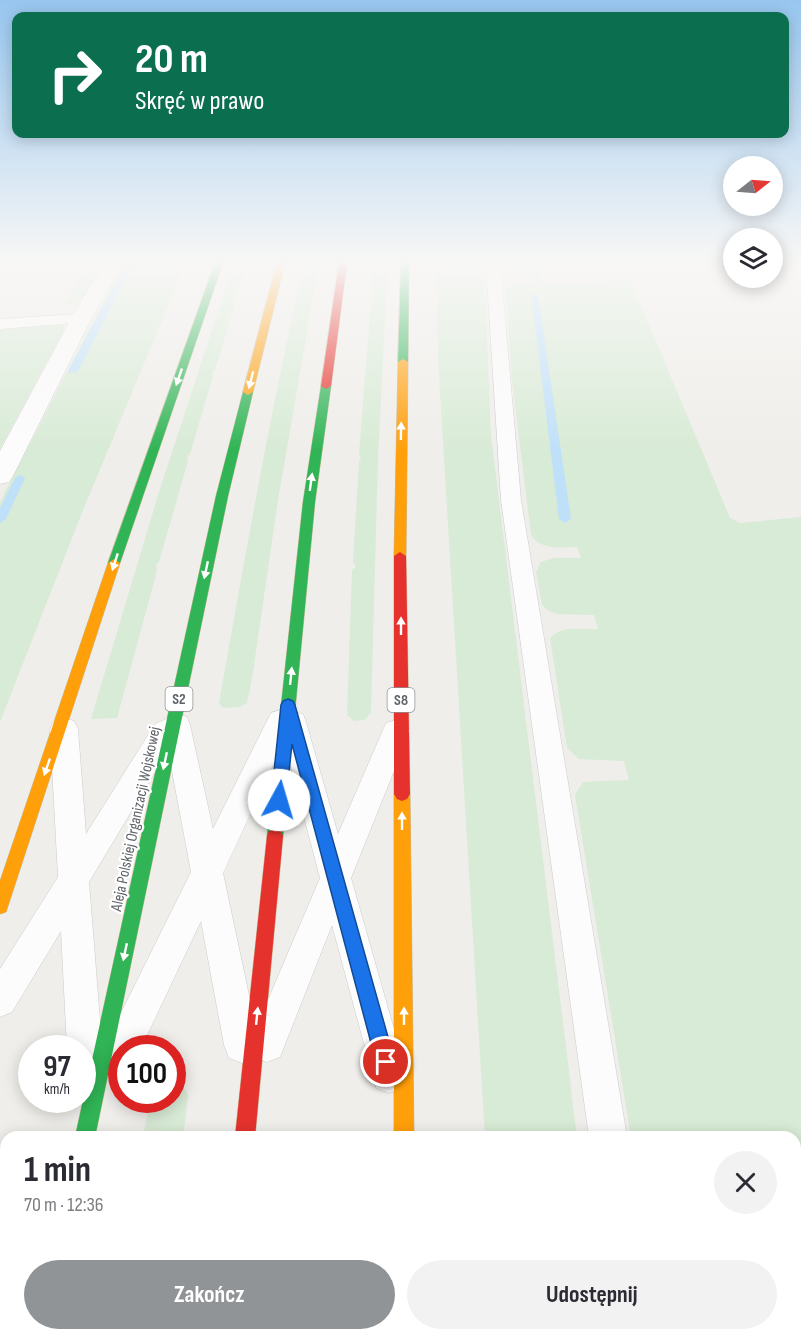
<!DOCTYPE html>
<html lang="pl">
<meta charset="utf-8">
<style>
:root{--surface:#fff;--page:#f2f2f3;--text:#2b2b33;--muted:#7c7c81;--accent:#919496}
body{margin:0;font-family:"Sofia Sans Condensed",sans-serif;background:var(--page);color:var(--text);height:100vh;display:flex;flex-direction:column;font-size:22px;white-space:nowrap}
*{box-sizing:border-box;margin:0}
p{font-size:20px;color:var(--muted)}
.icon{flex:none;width:33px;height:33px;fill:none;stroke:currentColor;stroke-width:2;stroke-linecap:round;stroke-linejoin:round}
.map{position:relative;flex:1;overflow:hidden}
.side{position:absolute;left:0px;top:1131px;width:801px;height:210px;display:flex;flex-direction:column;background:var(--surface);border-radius:18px 18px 0 0;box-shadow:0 3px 15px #0003}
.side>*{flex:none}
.hud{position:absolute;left:12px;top:12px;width:777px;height:126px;border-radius:12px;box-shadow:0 3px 15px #0003;background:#0b6e4f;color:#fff;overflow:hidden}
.needle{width:39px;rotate:73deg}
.tools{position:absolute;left:723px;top:156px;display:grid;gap:12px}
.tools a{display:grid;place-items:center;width:60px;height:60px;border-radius:50%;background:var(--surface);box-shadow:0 3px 15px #0003;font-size:30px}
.speed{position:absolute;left:18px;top:1035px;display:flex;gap:12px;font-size:30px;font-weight:700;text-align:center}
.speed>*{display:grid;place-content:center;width:78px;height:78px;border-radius:50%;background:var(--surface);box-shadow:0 3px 15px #0003;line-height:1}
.speed small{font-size:15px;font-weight:400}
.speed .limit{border:9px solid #d22;background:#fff;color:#111}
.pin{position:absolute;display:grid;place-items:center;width:51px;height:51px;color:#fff;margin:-26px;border:3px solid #fff;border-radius:50%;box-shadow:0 2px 6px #0007}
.me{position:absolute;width:66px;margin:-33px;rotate:6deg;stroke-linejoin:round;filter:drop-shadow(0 0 4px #0008)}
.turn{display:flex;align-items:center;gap:21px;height:126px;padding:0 24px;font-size:27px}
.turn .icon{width:78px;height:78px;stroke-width:2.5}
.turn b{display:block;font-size:42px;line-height:51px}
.round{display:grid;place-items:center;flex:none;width:63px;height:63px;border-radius:32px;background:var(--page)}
.head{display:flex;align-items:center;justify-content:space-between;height:102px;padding:0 24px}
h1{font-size:36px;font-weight:700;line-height:45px}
.primary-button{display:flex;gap:12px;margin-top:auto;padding:12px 24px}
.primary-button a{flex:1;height:69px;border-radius:36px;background:var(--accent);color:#fff;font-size:24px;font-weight:700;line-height:69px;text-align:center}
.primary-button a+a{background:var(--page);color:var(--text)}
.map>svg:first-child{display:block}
</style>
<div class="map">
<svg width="801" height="1341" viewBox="0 0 801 1341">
<rect width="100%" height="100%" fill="#efeeea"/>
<g fill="#d8ebd6">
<path d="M 89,263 L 103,263 L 81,300 L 64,306 Z"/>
<path d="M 123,263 L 186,263 L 83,510 L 0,722 L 0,502 Z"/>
<path d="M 234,263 L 249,263 L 233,304 L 234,307 L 215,370 L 212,372 L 213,376 L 190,454 L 187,456 L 188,461 L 159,562 L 156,565 L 157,571 L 117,718 L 91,719 L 159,492 Z"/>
<path d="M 304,263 L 319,263 L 278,500 L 252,679 L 247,703 L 240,707 L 223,708 L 219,703 C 245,556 271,409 304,263 Z"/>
<path d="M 374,263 L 388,263 L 378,457 L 371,712 L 365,720 L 354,721 L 347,715 L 352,570 L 356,567 L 353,562 L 359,461 L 361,459 L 359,454 Z"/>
<path d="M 437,263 L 484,263 L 491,435 L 577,1137 L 485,1137 L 438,359 Z"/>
<path d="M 504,263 L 539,263 L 543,285 L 630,279 L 730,518 L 740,523 L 801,517 L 801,1228 L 795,1229 L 795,1137 L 631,1137 L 575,795 L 583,782 L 629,780 L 624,761 L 579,759 L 567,748 L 550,638 C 563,625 581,630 598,629 L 594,615 L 557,614 L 549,611 L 542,605 L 536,572 L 541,562 L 554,558 L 581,558 L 577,547 C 561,547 541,551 531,535 L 512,381 L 506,288 L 515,283 L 533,283 L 534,278 L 506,274 Z"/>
<path d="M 57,324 L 64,327 L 63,332 L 0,449 L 0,327 Z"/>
<path d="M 173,1087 L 186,1090 L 188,1096 L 183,1137 L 143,1137 L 150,1100 L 172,1100 Z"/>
<path d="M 498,1335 L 603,1335 L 604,1341 L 499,1341 Z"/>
</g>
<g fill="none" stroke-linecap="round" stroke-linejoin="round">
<g fill="#bfe0f9" fill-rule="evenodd">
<path d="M 126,263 L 134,263 L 78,371 L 70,373 L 68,371 Z"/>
<path d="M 531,293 L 538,295 L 571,519 L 565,523 L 559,519 Z"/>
<path d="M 20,475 L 25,478 L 6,519 L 0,523 L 0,508 L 15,478 Z"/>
</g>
<defs>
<g id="lane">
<path d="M 486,263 L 500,263 L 521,500 L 627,1137 L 589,1137 L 501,500 Z"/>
<path d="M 81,314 L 89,319 L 87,322 L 0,329 L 0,319 Z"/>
<path d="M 280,710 L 303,714 L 306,722 L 338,834 L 386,723 L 396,720 L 406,723 L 410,731 L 351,878 L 407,1075 L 402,1088 L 389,1093 L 376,1088 L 332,925 L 280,1057 L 267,1062 L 255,1057 L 242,1063 L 229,1058 L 224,1045 L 201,921 L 141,1048 L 122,1048 L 122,1065 L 110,1061 L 105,1048 L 110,1035 L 191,872 L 168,750 L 89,882 L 104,1070 L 99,1083 L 86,1088 L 82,1087 L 82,1048 L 67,1048 L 61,931 L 12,1012 L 0,1017 L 0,969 L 58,877 L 50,729 L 54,721 L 64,718 L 74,721 L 78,729 L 86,834 L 155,724 L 177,714 L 187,717 L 190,725 L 213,829 L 271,713 ZM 284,741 L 320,878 L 256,1028 L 223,873 Z"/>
<path d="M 616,1335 L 660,1335 L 661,1341 L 617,1341 Z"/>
</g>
<path id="street" d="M 104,263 L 122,263 L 91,319 L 13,476 L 9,482 L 0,484 L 0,451 L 71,319 Z"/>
<g id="fast">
<path d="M 215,263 L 223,263 L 120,563 L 114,567 L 110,566 L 108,563 Z"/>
<path d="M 401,263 L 409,263 L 408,362 L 403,365 L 398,362 Z"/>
<path d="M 326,383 L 331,386 L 315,502 L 283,836 L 281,841 L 275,843 L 269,841 L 267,836 L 303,502 L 321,386 Z"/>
<path d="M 248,389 L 253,392 L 228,496 L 95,1137 L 75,1137 L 216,496 L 243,392 Z"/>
<path d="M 31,1335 L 53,1335 L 52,1341 L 30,1341 Z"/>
<path d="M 213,1335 L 235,1335 L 234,1341 L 212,1341 Z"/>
<rect x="395" y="1335" width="22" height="6"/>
</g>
<g id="slow">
<path d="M 277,263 L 285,263 L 253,392 L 248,395 L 243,392 Z"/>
<path d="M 403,359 L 408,362 L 406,556 L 400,560 L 394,556 L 398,362 Z"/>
<path d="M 114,559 L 120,563 L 8,906 L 6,912 L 0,914 L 0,881 L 108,563 Z"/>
<path d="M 402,787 L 407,789 L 410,794 L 414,1137 L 394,1137 L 394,794 L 397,789 Z"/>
</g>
<g id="jam">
<path d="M 339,263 L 347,263 L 331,386 L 326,389 L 321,386 Z"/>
<path d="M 400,552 L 406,556 L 410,794 L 407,799 L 402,801 L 397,799 L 394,794 L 394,556 Z"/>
<path d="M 275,829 L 281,831 L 283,836 L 255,1137 L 235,1137 L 267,836 L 269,831 Z"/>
</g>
</defs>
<use href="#lane" stroke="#cbcccc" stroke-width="1"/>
<use href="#street" stroke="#cbcccc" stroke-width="1"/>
<use href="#fast" stroke="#c8b996" stroke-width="1"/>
<use href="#slow" stroke="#c8b996" stroke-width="1"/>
<use href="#jam" stroke="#c8b996" stroke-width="1"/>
<use href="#lane" fill="#fdfcfc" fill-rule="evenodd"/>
<use href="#street" fill="#fdfcfc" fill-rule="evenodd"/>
<use href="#fast" fill="#30b455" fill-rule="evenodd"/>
<use href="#slow" fill="#ff9f0a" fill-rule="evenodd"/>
<use href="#jam" fill="#e5322d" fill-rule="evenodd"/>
</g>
<defs><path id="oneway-solid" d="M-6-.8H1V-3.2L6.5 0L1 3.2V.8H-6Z" transform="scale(1.5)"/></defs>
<g fill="#fff">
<use href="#oneway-solid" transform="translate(179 377) rotate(109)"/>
<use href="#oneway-solid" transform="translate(251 380) rotate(104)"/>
<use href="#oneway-solid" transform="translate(401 431) rotate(-89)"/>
<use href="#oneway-solid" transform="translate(311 482) rotate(-82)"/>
<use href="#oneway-solid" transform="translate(115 562) rotate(108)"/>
<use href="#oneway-solid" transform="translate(206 570) rotate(102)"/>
<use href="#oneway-solid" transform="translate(401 626) rotate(-90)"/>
<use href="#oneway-solid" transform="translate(291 676) rotate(-84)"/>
<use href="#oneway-solid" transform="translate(165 761) rotate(102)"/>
<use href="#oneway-solid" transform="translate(47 767) rotate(109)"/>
<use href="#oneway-solid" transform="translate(402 821) rotate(-90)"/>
<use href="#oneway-solid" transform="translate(125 952) rotate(102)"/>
<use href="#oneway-solid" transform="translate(257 1016) rotate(-84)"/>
<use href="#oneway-solid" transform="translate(404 1016) rotate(-90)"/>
</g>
<linearGradient id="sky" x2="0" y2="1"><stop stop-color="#97c6ef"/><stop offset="0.58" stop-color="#f8f7f6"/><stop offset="1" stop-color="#f8f7f6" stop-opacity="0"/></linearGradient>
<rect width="801" height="451" fill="url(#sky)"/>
<path fill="#1a73e8" stroke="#114b97" stroke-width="1.5" d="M 288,699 L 293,701 L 295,705 L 395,1062 L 392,1069 L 386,1072 L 379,1069 L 376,1062 L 292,744 L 286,800 L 284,805 L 279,807 L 273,805 L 271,800 L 281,705 L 283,701 Z"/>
<g text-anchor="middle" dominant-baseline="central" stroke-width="4.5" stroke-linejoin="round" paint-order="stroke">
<g fill="#fff" stroke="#8f9295" stroke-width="1.5">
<rect x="165.5" y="687" width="27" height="24" rx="4.5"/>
<rect x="387.5" y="688" width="27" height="24" rx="4.5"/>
</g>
<g font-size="15" font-weight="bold" fill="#5f6368">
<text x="179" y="699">S2</text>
<text x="401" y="700">S8</text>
</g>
<g font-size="16" fill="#5f6368" stroke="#fff">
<text transform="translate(136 819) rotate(-78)">Aleja Polskiej Organizacji Wojskowej</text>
</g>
</g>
</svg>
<div class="tools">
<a><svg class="needle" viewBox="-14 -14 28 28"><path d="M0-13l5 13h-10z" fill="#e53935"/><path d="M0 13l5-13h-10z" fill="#7c7c81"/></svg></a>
<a><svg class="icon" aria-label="layers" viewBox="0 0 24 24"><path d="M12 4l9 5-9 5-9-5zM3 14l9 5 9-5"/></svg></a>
</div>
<div class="speed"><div>97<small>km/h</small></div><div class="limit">100</div></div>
<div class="pin" style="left:386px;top:1062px;background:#d93025"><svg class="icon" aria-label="arrive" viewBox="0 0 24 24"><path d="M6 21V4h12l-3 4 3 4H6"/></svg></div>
<svg class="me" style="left:279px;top:800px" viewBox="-20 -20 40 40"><circle r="19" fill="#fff"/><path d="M0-13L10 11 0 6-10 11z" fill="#1a73e8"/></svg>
<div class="hud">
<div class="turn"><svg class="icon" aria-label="right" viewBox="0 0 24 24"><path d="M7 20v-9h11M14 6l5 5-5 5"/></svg><div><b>20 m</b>Skręć w prawo</div></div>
</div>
<section class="side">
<div class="head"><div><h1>1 min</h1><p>70 m · 12:36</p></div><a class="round"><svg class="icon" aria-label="close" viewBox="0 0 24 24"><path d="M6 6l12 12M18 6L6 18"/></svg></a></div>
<div class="primary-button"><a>Zakończ</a><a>Udostępnij</a></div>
</section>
</div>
